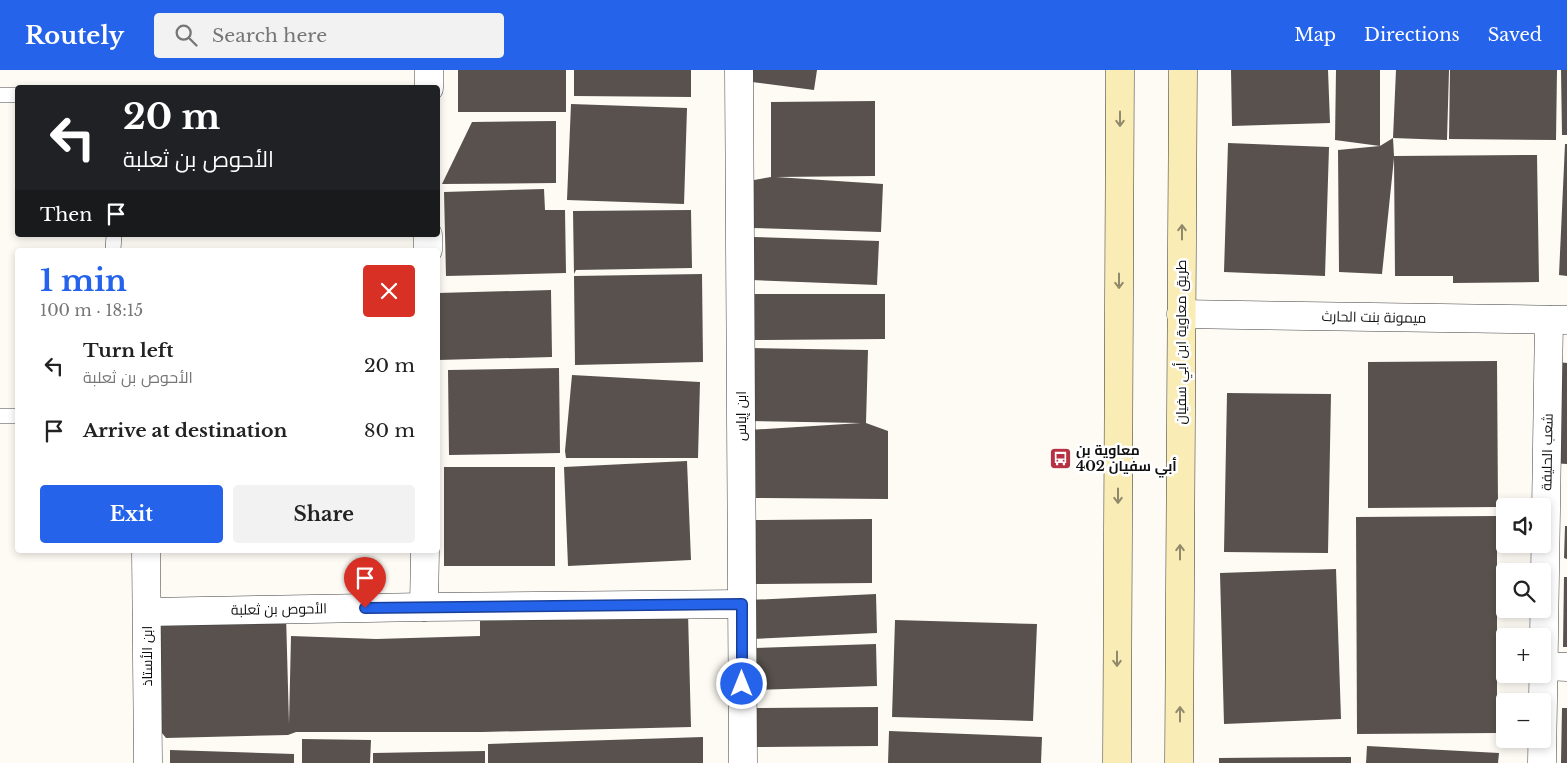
<!DOCTYPE html>
<meta charset="utf-8">
<style>
:root{--surface:#fff;--page:#f2f2f2;--text:#222;--muted:#767676;--accent:#2563eb}
body{margin:0;font-family:"Libre Baskerville",Cairo,serif;background:var(--page);color:var(--text);height:100vh;display:flex;flex-direction:column;font-size:19px;white-space:nowrap}
*{box-sizing:border-box;margin:0}
p{font-size:16px;color:var(--muted)}
.icon{flex:none;width:28px;height:28px;fill:none;stroke:currentColor;stroke-width:2;stroke-linecap:round;stroke-linejoin:round}
.map{position:relative;flex:1;overflow:hidden}
.side{position:absolute;left:15px;top:178px;width:425px;height:305px;display:flex;flex-direction:column;background:var(--surface);border-radius:5px;box-shadow:0 2px 8px #0003}
.side>*{flex:none}
.banner{position:absolute;left:15px;top:15px;width:425px;height:152px;border-radius:5px;box-shadow:0 2px 8px #0003;background:#202124;color:#fff;overflow:hidden}
.tools{position:absolute;left:1496px;top:428px;display:grid;gap:10px}
.tools a{display:grid;place-items:center;width:55px;height:55px;border-radius:5px;background:var(--surface);box-shadow:0 2px 8px #0003;font-size:25px}
.pin{position:absolute;display:grid;place-items:center;width:42px;height:42px;color:#fff;margin:-51px -21px;border-radius:50% 50% 50% 0;rotate:-45deg;box-shadow:0 0 5px #0007}
.pin .icon{rotate:45deg}
.me{position:absolute;width:55px;margin:-28px;rotate:0deg;stroke-linejoin:round;filter:drop-shadow(0 0 4px #0008)}
.turn{display:flex;align-items:center;gap:18px;height:105px;padding:0 25px;font-size:22px}
.turn .icon{width:65px;height:65px;stroke-width:2.5}
.turn b{display:block;font-size:35px;line-height:42px}
.then{display:flex;align-items:center;height:48px;padding:0 25px;background:#0003;gap:10px;font-size:19px}
.round{display:grid;place-items:center;flex:none;width:52px;height:52px;border-radius:5px;background:var(--page)}
.overview{display:flex;align-items:center;justify-content:space-between;height:85px;padding:0 25px}
h1{font-size:30px;font-weight:800;line-height:38px;color:var(--accent)}
.button{display:flex;gap:10px;margin-top:auto;padding:10px 25px}
.button a{flex:1;height:58px;border-radius:5px;background:var(--accent);color:#fff;font-size:20px;font-weight:800;line-height:58px;text-align:center}
.button a+a{background:var(--page);color:var(--text)}
ul{padding:0;list-style:none}
li{display:flex;align-items:center;gap:15px;height:65px;padding:0 25px}
li div{flex:1}
li b{display:block;font-size:19px}
li em{font-style:normal}
header{display:flex;align-items:center;gap:30px;box-sizing:border-box;height:70px;padding:0 25px;background:var(--accent);color:#fff}
header strong{font-size:24px}
nav{display:flex;gap:28px;margin-inline-start:auto;font-size:18px}
.search{width:350px;height:45px;background:var(--page);display:flex;align-items:center;gap:12px;box-sizing:border-box;padding:0 18px;border-radius:5px;color:var(--muted);font-size:19px}
.map>svg:first-child{display:block}
</style>
<header>
<strong>Routely</strong>
<div class="search"><svg class="icon" aria-label="search" viewBox="0 0 24 24"><circle cx="10" cy="10" r="6"/><path d="M15 15l6 6"/></svg>Search here</div>
<nav><a>Map</a><a>Directions</a><a>Saved</a></nav>
</header>
<div class="map">
<svg width="1567" height="693" viewBox="0 0 1567 693">
<rect width="100%" height="100%" fill="#fefbf5"/>
<g fill="#58514d">
<rect x="458" y="0" width="108" height="42"/>
<path d="M 574,0 L 691,0 L 691,27 L 574,26 Z"/>
<path d="M 753,0 L 817,0 L 814,20 L 752,12 Z"/>
<path d="M 1231,0 L 1328,0 L 1330,53 L 1232,56 Z"/>
<path d="M 1336,0 L 1380,0 L 1380,76 L 1335,70 Z"/>
<path d="M 1396,0 L 1449,0 L 1447,70 L 1393,68 Z"/>
<path d="M 1450,0 L 1557,0 L 1556,70 L 1449,69 Z"/>
<path d="M 1561,0 L 1567,0 L 1567,65 L 1562,65 Z"/>
<path d="M 875,31 L 875,106 L 776,107 L 883,114 L 881,162 L 752,158 L 754,110 L 771,107 L 771,32 Z"/>
<path d="M 571,34 L 687,38 L 684,134 L 567,130 Z"/>
<path d="M 556,51 L 556,113 L 442,114 L 472,52 Z"/>
<path d="M 1393,68 L 1394,86 L 1537,85 L 1539,212 L 1453,213 L 1453,206 L 1395,206 L 1394,88 L 1382,204 L 1339,202 L 1338,80 L 1380,76 Z"/>
<path d="M 1228,73 L 1329,77 L 1325,206 L 1224,202 Z"/>
<path d="M 1565,74 L 1567,74 L 1567,206 L 1559,205 Z"/>
<path d="M 544,119 L 545,140 L 565,140 L 566,203 L 446,206 L 444,122 Z"/>
<path d="M 691,140 L 692,198 L 576,200 L 574,204 L 573,141 Z"/>
<path d="M 753,167 L 879,171 L 877,215 L 751,210 Z"/>
<path d="M 702,204 L 703,292 L 575,295 L 574,206 Z"/>
<path d="M 551,220 L 552,287 L 438,290 L 438,223 Z"/>
<path d="M 754,224 L 885,224 L 885,269 L 754,270 Z"/>
<path d="M 749,278 L 868,280 L 866,353 L 888,361 L 888,429 L 748,428 L 749,360 L 861,353 L 748,351 Z"/>
<path d="M 1497,291 L 1498,437 L 1368,438 L 1368,292 Z"/>
<path d="M 1558,292 L 1567,293 L 1567,394 L 1552,393 Z"/>
<path d="M 559,298 L 560,383 L 449,385 L 448,300 Z"/>
<path d="M 572,305 L 700,312 L 698,388 L 566,388 L 565,381 Z"/>
<path d="M 1227,323 L 1331,324 L 1328,483 L 1224,482 Z"/>
<path d="M 687,391 L 691,490 L 568,496 L 564,397 Z"/>
<rect x="444" y="397" width="111" height="99"/>
<path d="M 1497,446 L 1497,663 L 1357,664 L 1356,447 Z"/>
<path d="M 872,449 L 872,513 L 750,514 L 750,450 Z"/>
<path d="M 1565,456 L 1567,456 L 1567,489 L 1564,488 Z"/>
<path d="M 1336,499 L 1341,649 L 1224,654 L 1220,503 Z"/>
<path d="M 1564,507 L 1567,507 L 1567,577 L 1563,577 Z"/>
<path d="M 876,524 L 877,563 L 751,569 L 749,530 Z"/>
<path d="M 688,543 L 691,657 L 482,662 L 296,662 L 288,665 L 166,668 L 162,663 L 160,548 L 286,545 L 289,654 L 291,566 L 376,569 L 480,566 L 480,548 Z"/>
<path d="M 895,550 L 1037,554 L 1033,651 L 892,647 Z"/>
<path d="M 876,574 L 877,616 L 754,620 L 753,578 Z"/>
<path d="M 878,637 L 878,676 L 751,677 L 751,638 Z"/>
<path d="M 1562,638 L 1567,638 L 1567,693 L 1561,693 Z"/>
<path d="M 889,661 L 1042,667 L 1041,693 L 888,693 Z"/>
<path d="M 703,667 L 703,693 L 488,693 L 488,674 Z"/>
<path d="M 302,669 L 371,670 L 370,693 L 302,693 Z"/>
<path d="M 1367,676 L 1499,683 L 1498,693 L 1366,693 Z"/>
<path d="M 170,680 L 294,684 L 294,693 L 170,693 Z"/>
<path d="M 485,681 L 485,693 L 373,693 L 373,683 Z"/>
<path d="M 1351,687 L 1351,693 L 1219,693 L 1219,688 Z"/>
</g>
<g fill="none" stroke-linecap="round" stroke-linejoin="round">
<defs>
<g id="lane">
<path d="M 0,25 L 18,25"/>
<path d="M 113,180 L 114,165"/>
<path d="M 0,346 L 18,346"/>
</g>
<g id="street">
<path d="M 739,0 L 743,693"/>
<path d="M 429,18 L 429,0"/>
<path d="M 428,180 L 428,165"/>
<path d="M 1181,244 L 1567,250"/>
<path d="M 146,480 L 148,693"/>
<path d="M 424,537 L 425,480"/>
<path d="M 147,542 L 424,537 L 742,534"/>
<path d="M 1544,596 L 1567,597"/>
<path d="M 1542,693 L 1549,250"/>
</g>
<g id="secondary">
<path d="M 1117,693 L 1120,0"/>
<path d="M 1179,693 L 1183,0"/>
</g>
</defs>
<use href="#lane" stroke="#434343" stroke-width="16"/>
<use href="#street" stroke="#434343" stroke-width="29"/>
<use href="#secondary" stroke="#323232" stroke-width="29"/>
<use href="#lane" stroke="#fff" stroke-width="15"/>
<use href="#street" stroke="#fff" stroke-width="28"/>
<use href="#secondary" stroke="#f9ecb5" stroke-width="28"/>
</g>
<defs><path id="oneway-shaft" d="M-6 0H5M1.5-3L5.5 0L1.5 3" fill="none" stroke-width="1.6" stroke-linecap="round" stroke-linejoin="round" transform="scale(1.25)"/></defs>
<g stroke="#90896b">
<use href="#oneway-shaft" transform="translate(1120 49) rotate(90)"/>
<use href="#oneway-shaft" transform="translate(1182 162) rotate(-90)"/>
<use href="#oneway-shaft" transform="translate(1119 211) rotate(90)"/>
<use href="#oneway-shaft" transform="translate(1118 426) rotate(90)"/>
<use href="#oneway-shaft" transform="translate(1180 482) rotate(-90)"/>
<use href="#oneway-shaft" transform="translate(1117 589) rotate(90)"/>
<use href="#oneway-shaft" transform="translate(1180 644) rotate(-90)"/>
</g>
<g fill="none" stroke-linecap="round" stroke-linejoin="round">
<defs>
<path id="route" d="M 365,538 L 742,534 L 742,614"/>
</defs>
<use href="#route" stroke="#184099" stroke-width="12"/>
<use href="#route" stroke="#2563eb" stroke-width="9"/>
</g>
<defs>
<symbol id="bus-square" viewBox="-11 -11 22 22"><rect x="-9" y="-9" width="18" height="18" rx="4" fill="#b83143" stroke="#fff"/><path d="M-5-6H5V4H4V6H2V4H-2V6H-4V4H-5ZM-3.5-4V0h7V-4ZM-3.5 1.2v1.5H-2V1.2ZM2 1.2v1.5H3.5V1.2Z" fill="#fff"/></symbol>
</defs>
<g fill-rule="evenodd">
<use href="#bus-square" x="1048" y="376" width="25" height="25"/>
</g>
<g text-anchor="middle" dominant-baseline="central" stroke-width="5" stroke-linejoin="round" paint-order="stroke">
<g font-size="14" fill="#101010" stroke="#fff">
<text transform="translate(1374 247) rotate(1)">ميمونة بنت الحارث</text>
<text transform="translate(1181 272) rotate(-90)">طريق معاوية ابن أبي سفيان</text>
<text transform="translate(741 346) rotate(-90)">ابن إياس</text>
<text transform="translate(1547 382) rotate(-89)">شعب الحليفة</text>
<text transform="translate(279 539) rotate(-1)">الأحوص بن ثعلبة</text>
<text transform="translate(147 586) rotate(-90)">ابن الأستاذ</text>
</g>
<g font-size="14" font-weight="bold" fill="#101010" stroke="#fff" text-anchor="start">
<text x="1076" y="380">معاوية بن<tspan x="1076" dy="16">أبي سفيان 402</tspan></text>
</g>
</g>
</svg>
<div class="tools">
<a><svg class="icon" aria-label="sound" viewBox="0 0 24 24"><path d="M4 9h4l5-4v14l-5-4H4zM17 9q2 3 0 6"/></svg></a>
<a><svg class="icon" aria-label="search" viewBox="0 0 24 24"><circle cx="10" cy="10" r="6"/><path d="M15 15l6 6"/></svg></a>
<a>+</a>
<a>−</a>
</div>
<div class="pin" style="left:365px;top:538px;background:#d93025"><svg class="icon" aria-label="arrive" viewBox="0 0 24 24"><path d="M6 21V4h12l-3 4 3 4H6"/></svg></div>
<svg class="me" style="left:742px;top:614px" viewBox="-20 -20 40 40"><circle r="17" fill="#2563eb" stroke="#fff" stroke-width="3"/><path d="M0-11L8 9 0 5-8 9z" fill="#fff"/></svg>
<div class="banner">
<div class="turn"><svg class="icon" aria-label="left" viewBox="0 0 24 24"><path d="M17 20v-9H6M10 6l-5 5 5 5"/></svg><div><b>20 m</b>الأحوص بن ثعلبة</div></div>
<div class="then">Then<svg class="icon" aria-label="arrive" viewBox="0 0 24 24"><path d="M6 21V4h12l-3 4 3 4H6"/></svg></div>
</div>
<section class="side">
<div class="overview"><div><h1>1 min</h1><p>100 m · 18:15</p></div><a class="round" style="background:#d93025;color:#fff"><svg class="icon" aria-label="close" viewBox="0 0 24 24"><path d="M6 6l12 12M18 6L6 18"/></svg></a></div>
<ul>
<li><svg class="icon" aria-label="left" viewBox="0 0 24 24"><path d="M17 20v-9H6M10 6l-5 5 5 5"/></svg><div><b>Turn left</b><p>الأحوص بن ثعلبة</p></div><em>20 m</em></li>
<li><svg class="icon" aria-label="arrive" viewBox="0 0 24 24"><path d="M6 21V4h12l-3 4 3 4H6"/></svg><div><b>Arrive at destination</b></div><em>80 m</em></li>
</ul>
<div class="button"><a>Exit</a><a>Share</a></div>
</section>
</div>
